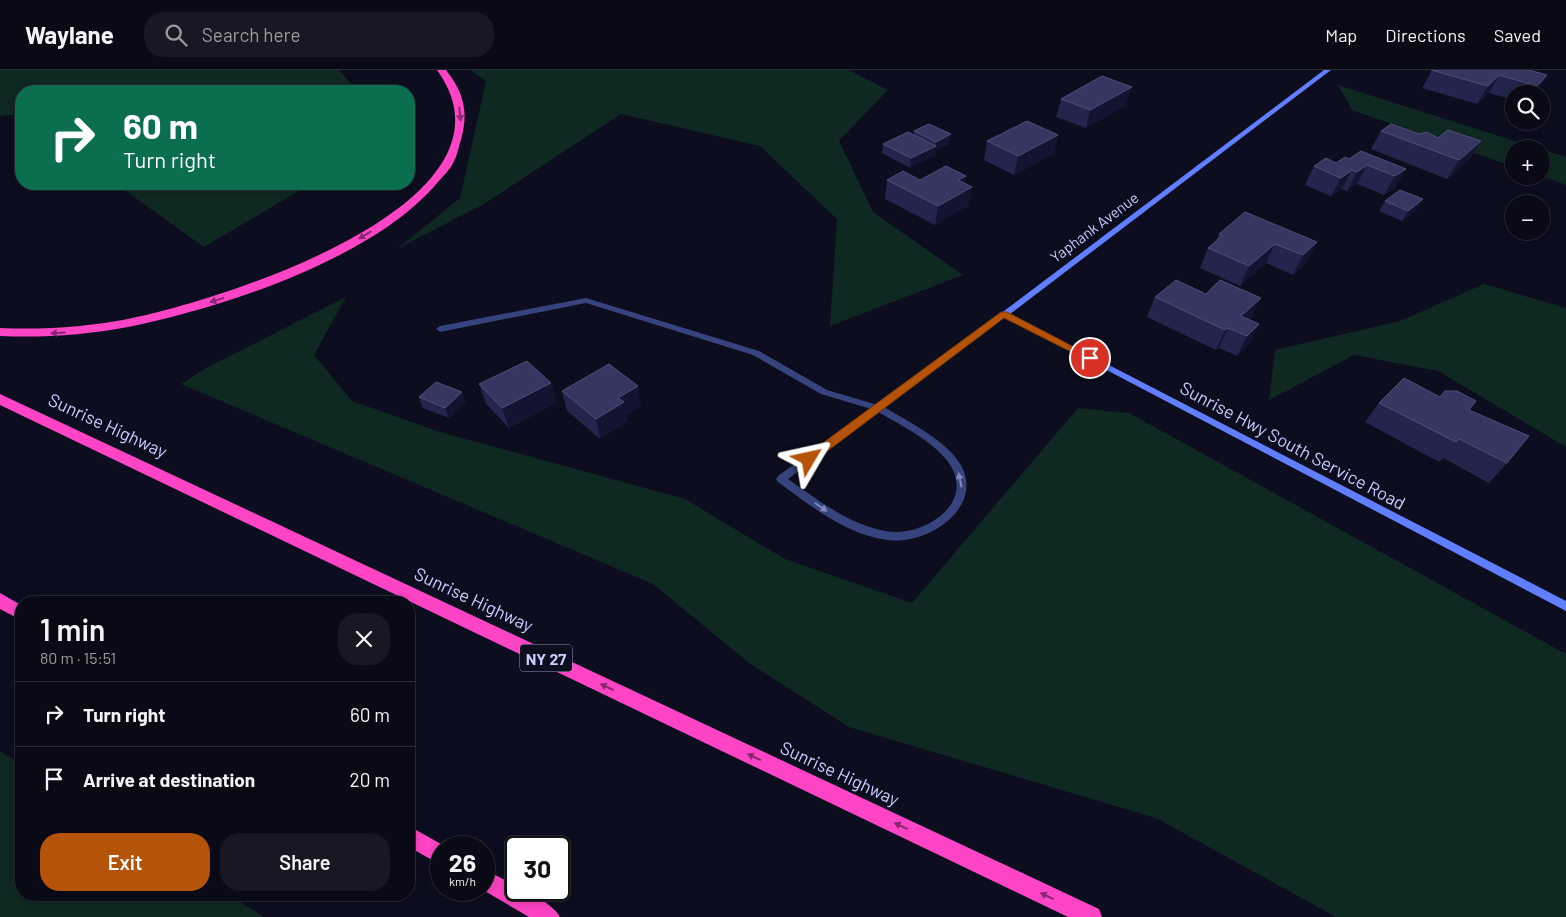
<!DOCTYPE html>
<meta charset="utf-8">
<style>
:root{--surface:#090a16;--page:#171823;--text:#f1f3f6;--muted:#999aa1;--line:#292b35;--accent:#b45309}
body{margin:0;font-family:Barlow,sans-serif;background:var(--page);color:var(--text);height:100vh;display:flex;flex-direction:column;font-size:19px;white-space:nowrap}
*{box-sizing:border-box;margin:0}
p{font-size:16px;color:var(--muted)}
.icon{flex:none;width:28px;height:28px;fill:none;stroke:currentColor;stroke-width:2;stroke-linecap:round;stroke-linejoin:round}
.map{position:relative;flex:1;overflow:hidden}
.details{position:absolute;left:15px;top:526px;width:400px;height:305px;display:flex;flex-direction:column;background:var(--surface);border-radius:20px;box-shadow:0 2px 12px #0003,0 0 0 1px var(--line)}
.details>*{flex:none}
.top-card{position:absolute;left:15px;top:15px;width:400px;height:105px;border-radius:20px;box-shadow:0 2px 12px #0003,0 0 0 1px var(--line);background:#0b6e4f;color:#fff;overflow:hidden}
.fabs{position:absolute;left:1505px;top:15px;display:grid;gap:10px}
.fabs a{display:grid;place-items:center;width:45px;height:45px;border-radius:50%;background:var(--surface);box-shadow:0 2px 12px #0003,0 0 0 1px var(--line);font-size:25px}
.speed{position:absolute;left:430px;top:766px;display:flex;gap:10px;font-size:25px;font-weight:700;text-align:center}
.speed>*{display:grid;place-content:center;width:65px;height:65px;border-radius:50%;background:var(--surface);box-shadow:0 2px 12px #0003,0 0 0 1px var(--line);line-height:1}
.speed small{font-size:12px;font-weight:400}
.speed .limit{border:2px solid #111;border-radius:8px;background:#fff;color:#111}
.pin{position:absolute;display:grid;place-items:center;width:42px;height:42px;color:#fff;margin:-21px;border:2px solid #fff;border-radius:50%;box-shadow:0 1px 5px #0007}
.me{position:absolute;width:55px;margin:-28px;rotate:54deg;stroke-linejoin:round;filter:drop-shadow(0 0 4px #0008)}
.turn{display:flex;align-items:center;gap:18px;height:105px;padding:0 25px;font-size:22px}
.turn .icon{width:65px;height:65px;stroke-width:2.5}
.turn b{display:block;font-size:35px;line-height:42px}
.round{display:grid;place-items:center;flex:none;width:52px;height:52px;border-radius:20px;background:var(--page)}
.summary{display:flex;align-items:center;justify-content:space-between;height:85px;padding:0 25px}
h1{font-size:30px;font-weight:600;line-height:38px}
.cta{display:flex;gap:10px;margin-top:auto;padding:10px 25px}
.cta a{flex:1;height:58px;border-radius:20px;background:var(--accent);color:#fff;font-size:20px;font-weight:600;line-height:58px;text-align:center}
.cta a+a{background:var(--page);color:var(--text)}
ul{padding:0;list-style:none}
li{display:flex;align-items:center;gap:15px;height:65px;padding:0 25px;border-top:1px solid var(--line)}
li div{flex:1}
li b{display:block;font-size:19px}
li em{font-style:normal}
header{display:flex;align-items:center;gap:30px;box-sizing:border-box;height:70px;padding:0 25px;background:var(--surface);border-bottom:1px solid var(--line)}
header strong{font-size:24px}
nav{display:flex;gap:28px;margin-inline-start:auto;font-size:18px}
.search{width:350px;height:45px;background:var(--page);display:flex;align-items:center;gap:12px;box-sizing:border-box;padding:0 18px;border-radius:20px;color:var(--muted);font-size:19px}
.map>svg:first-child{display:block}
</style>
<header>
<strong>Waylane</strong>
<div class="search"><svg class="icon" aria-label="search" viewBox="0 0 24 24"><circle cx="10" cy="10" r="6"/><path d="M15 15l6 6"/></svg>Search here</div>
<nav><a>Map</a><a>Directions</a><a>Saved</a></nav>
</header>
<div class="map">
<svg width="1566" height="847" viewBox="0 0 1566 847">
<rect width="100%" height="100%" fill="#0c0d1e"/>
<g fill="#0f2822">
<path d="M 0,0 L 339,0 L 358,21 L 21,21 L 21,44 L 0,46 Z"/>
<path d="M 470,0 L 849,0 L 888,20 L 839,71 L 873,142 L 963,205 L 830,256 L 837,149 L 760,76 L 621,44 L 484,134 L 397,179 L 460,128 L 486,11 Z"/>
<path d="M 1338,15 L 1540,79 L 1514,79 L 1514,97 L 1352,40 Z"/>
<path d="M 1541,79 L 1566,87 L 1566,115 L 1541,106 Z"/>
<path d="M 93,114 L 308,114 L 299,121 L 204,177 L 127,122 Z"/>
<path d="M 1484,214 L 1566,238 L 1566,377 L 1438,301 L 1354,285 L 1269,330 L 1275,280 L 1400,251 Z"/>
<path d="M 346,227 L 314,285 L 352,331 L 440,362 L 685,429 L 785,489 L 912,533 L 1078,338 L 1129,343 L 1566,584 L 1566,847 L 1336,847 L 1156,748 L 849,657 L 749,593 L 653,514 L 181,314 L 206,298 Z"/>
<path d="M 0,681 L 21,694 L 21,825 L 229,825 L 264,847 L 0,847 Z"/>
</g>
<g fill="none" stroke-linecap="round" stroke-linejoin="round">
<path fill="#37437d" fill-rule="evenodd" d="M 586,228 L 759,281 L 827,320 L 881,336 L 883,338 L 878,341 L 821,324 L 753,285 L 586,233 L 440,262 L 436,259 L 440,256 Z"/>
<path fill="#37437d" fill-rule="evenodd" d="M 1004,241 L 1008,244 L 1007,246 L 884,337 C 909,352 948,371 962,397 C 983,440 925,476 887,470 C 845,464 811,436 778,412 L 776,409 L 778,406 ZM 878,342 C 901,355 941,375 953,400 C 971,439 918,468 885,461 C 848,454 818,430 788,409 Z"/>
<path fill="#607eff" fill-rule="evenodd" d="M 1324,0 L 1331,0 L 1010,244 L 1566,531 L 1566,541 L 1000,244 Z"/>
<g fill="#ff44c5" fill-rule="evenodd">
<path d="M 437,0 L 446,0 C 465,24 469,44 460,73 C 458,79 457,86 454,91 C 451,99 443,106 438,112 C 375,188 223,238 128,257 C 85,265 43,268 0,266 L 0,258 C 43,260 86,257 128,249 C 215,232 534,134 437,0 Z"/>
<path d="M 0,324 L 1099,839 L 1102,847 L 1068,847 L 0,335 Z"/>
<path d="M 0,523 L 21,535 L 21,550 L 0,539 Z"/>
<path d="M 409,756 L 448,778 L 441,778 L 441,795 L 409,777 Z"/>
<path d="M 484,799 L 516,816 L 516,820 C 528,820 555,836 560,847 L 529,847 L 483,820 Z"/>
</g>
</g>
<g fill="#24254c">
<path d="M 1432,0 L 1547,5 L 1535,24 L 1514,24 L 1514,30 L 1489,23 L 1477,34 L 1422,18 Z"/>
<path d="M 1061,29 L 1126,35 L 1086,58 L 1056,47 Z"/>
<path d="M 914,61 L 949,74 L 935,81 L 935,85 L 910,98 L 882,83 L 883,74 L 914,65 Z"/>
<path d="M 1381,61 L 1419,64 L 1438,68 L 1481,71 L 1469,90 L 1447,109 L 1371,79 Z"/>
<path d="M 1058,65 L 1054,83 L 1014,105 L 984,90 L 987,71 Z"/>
<path d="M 1349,89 L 1406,99 L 1395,118 L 1384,125 L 1357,114 L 1347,121 L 1342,119 L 1331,126 L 1305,115 L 1314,96 L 1336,93 Z"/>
<path d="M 966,106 L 964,113 L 972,117 L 968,136 L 935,155 L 885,129 L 887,110 L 920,110 Z"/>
<path d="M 1423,129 L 1417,139 L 1402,151 L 1379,141 L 1385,131 Z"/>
<path d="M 1219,164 L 1317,172 L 1307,191 L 1293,205 L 1266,193 L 1240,216 L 1200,198 L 1208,178 L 1215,172 Z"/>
<path d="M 1206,224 L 1251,248 L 1249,250 L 1259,254 L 1249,274 L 1237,286 L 1219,278 L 1216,280 L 1147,247 L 1155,227 Z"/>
<path d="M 551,313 L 556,333 L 509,358 L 486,334 L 479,314 Z"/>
<path d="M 562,321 L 641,336 L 626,345 L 627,351 L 600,369 L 567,341 Z"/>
<path d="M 419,327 L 466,332 L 449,348 L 423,338 Z"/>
<path d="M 1440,327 L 1469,340 L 1507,393 L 1489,413 L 1443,388 L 1439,392 L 1365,352 L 1379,333 Z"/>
</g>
<g fill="#131432">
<path d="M 1499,5 L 1489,23 L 1477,34 L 1488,16 Z"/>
<path d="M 1547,5 L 1536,23 L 1535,24 L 1532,24 L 1537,16 Z"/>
<path d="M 1132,17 L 1126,35 L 1086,58 L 1090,40 Z"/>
<path d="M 951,64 L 949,74 L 935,81 L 935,85 L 910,98 L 911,88 L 936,76 L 936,72 Z"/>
<path d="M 1058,65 L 1054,83 L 1014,105 L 1018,86 Z"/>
<path d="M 1481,71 L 1469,90 L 1447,109 L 1459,90 Z"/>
<path d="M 1367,95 L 1357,114 L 1347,121 L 1357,102 Z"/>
<path d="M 1406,99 L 1395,118 L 1384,125 L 1395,106 Z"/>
<path d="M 1352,100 L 1342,119 L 1331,126 L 1341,108 Z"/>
<path d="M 966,106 L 963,121 L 972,117 L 968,136 L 935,155 L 938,136 L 958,110 Z"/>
<path d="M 1423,129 L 1417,139 L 1402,151 L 1408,141 Z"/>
<path d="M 1317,172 L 1307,191 L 1293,205 L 1303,185 Z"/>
<path d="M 1275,174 L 1266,193 L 1240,216 L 1249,196 Z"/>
<path d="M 1261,228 L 1251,248 L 1236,261 L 1241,246 Z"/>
<path d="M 1259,254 L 1249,274 L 1237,286 L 1247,266 Z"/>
<path d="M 1228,258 L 1219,278 L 1216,280 L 1225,260 Z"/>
<path d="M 551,313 L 556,333 L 509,358 L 502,338 Z"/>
<path d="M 638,316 L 641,336 L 626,345 L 627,351 L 600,369 L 596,349 L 618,328 Z"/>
<path d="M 462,322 L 466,332 L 449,348 L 445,338 Z"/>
</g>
<g fill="#363760" stroke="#4d4f79">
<path d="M 1431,0 L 1529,0 L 1547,5 L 1537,16 L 1499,5 L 1488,16 Z"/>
<path d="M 1102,6 L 1132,17 L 1090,40 L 1061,29 Z"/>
<path d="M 1027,51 L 1058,65 L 1018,86 L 987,71 Z"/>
<path d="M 929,54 L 951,64 L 936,72 L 914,61 Z"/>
<path d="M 1391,54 L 1419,64 L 1427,62 L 1438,68 L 1448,60 L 1481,71 L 1459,90 L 1381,61 Z"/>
<path d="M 908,62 L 936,76 L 911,88 L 883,74 Z"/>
<path d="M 1361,81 L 1406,99 L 1395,106 L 1367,95 L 1357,102 L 1352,100 L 1341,108 L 1314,96 L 1326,88 L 1336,93 L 1345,87 L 1349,89 Z"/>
<path d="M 946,96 L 966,106 L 958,110 L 972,117 L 938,136 L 887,110 L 903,101 L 920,110 Z"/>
<path d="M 1400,120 L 1423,129 L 1408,141 L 1385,131 Z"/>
<path d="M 1245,142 L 1317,172 L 1303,185 L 1275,174 L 1249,196 L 1208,178 L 1222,166 L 1219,164 Z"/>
<path d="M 1176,210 L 1206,224 L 1220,210 L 1261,228 L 1241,246 L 1259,254 L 1247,266 L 1228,258 L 1225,260 L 1155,227 Z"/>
<path d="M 527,291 L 551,313 L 502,338 L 479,314 Z"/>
<path d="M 609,294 L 638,316 L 618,328 L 624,332 L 596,349 L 562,321 Z"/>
<path d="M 1404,308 L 1440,327 L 1445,321 L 1457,321 L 1476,331 L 1469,340 L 1529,366 L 1507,393 L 1459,369 L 1456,372 L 1379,333 Z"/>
<path d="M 436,312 L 462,322 L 445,338 L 419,327 Z"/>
</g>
<defs><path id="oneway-solid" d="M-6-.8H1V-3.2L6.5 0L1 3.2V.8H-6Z" transform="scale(1.25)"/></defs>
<g fill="#862872">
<use href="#oneway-solid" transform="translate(460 44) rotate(84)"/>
<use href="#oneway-solid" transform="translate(365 165) rotate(149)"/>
<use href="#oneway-solid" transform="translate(217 230) rotate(163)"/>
<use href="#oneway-solid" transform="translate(58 263) rotate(176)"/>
<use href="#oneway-solid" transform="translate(607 617) rotate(-155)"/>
<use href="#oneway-solid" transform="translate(754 687) rotate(-155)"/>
<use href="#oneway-solid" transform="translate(901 756) rotate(-155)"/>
<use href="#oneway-solid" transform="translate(1047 826) rotate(-155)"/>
</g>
<g fill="#8088be">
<use href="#oneway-solid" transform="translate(960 410) rotate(-102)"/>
<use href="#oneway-solid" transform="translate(821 437) rotate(35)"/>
</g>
<path fill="#b45309" stroke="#753606" d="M 1001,242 L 1007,242 L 1095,288 L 1090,291 L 1087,290 L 1004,248 L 813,392 L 805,392 L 805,386 Z"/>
<g text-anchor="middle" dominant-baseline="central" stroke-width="5" stroke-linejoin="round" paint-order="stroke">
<g font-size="15" fill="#c9ceff" stroke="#0c0d1e">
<text transform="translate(1094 157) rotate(-37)">Yaphank Avenue</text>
</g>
<rect fill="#0c0d1e" stroke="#9094bc" stroke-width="1" x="520" y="574.5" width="52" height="27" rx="4"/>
<g font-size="16" font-weight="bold" fill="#c9ceff">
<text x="546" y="588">NY 27</text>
</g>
<g font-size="18" fill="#c9ceff" stroke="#0c0d1e">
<text transform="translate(108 355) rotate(25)">Sunrise Highway</text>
<text transform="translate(1293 375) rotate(28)">Sunrise Hwy South Service Road</text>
<text transform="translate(474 529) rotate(25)">Sunrise Highway</text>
<text transform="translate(840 703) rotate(25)">Sunrise Highway</text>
</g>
</g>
</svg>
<div class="fabs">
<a><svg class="icon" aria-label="search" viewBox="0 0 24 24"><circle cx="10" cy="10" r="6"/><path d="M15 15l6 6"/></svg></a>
<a>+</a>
<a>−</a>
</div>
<div class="speed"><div>26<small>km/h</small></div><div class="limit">30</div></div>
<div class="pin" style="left:1090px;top:288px;background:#d93025"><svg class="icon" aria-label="arrive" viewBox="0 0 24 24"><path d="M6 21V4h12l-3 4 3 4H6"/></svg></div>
<svg class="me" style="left:809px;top:389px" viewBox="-20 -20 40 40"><path d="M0-17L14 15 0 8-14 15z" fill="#b45309" stroke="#fff" stroke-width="4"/></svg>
<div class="top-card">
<div class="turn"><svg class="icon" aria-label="right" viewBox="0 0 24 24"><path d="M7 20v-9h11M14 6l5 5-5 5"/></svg><div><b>60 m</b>Turn right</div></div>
</div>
<section class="details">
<div class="summary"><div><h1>1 min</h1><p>80 m · 15:51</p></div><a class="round"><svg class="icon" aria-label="close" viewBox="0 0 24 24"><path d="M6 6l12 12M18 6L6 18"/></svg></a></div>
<ul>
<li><svg class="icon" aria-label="right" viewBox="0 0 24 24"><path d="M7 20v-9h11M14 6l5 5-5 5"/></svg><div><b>Turn right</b></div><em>60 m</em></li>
<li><svg class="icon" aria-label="arrive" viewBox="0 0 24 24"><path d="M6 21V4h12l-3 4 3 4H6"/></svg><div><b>Arrive at destination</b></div><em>20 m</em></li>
</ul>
<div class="cta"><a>Exit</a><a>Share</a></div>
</section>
</div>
